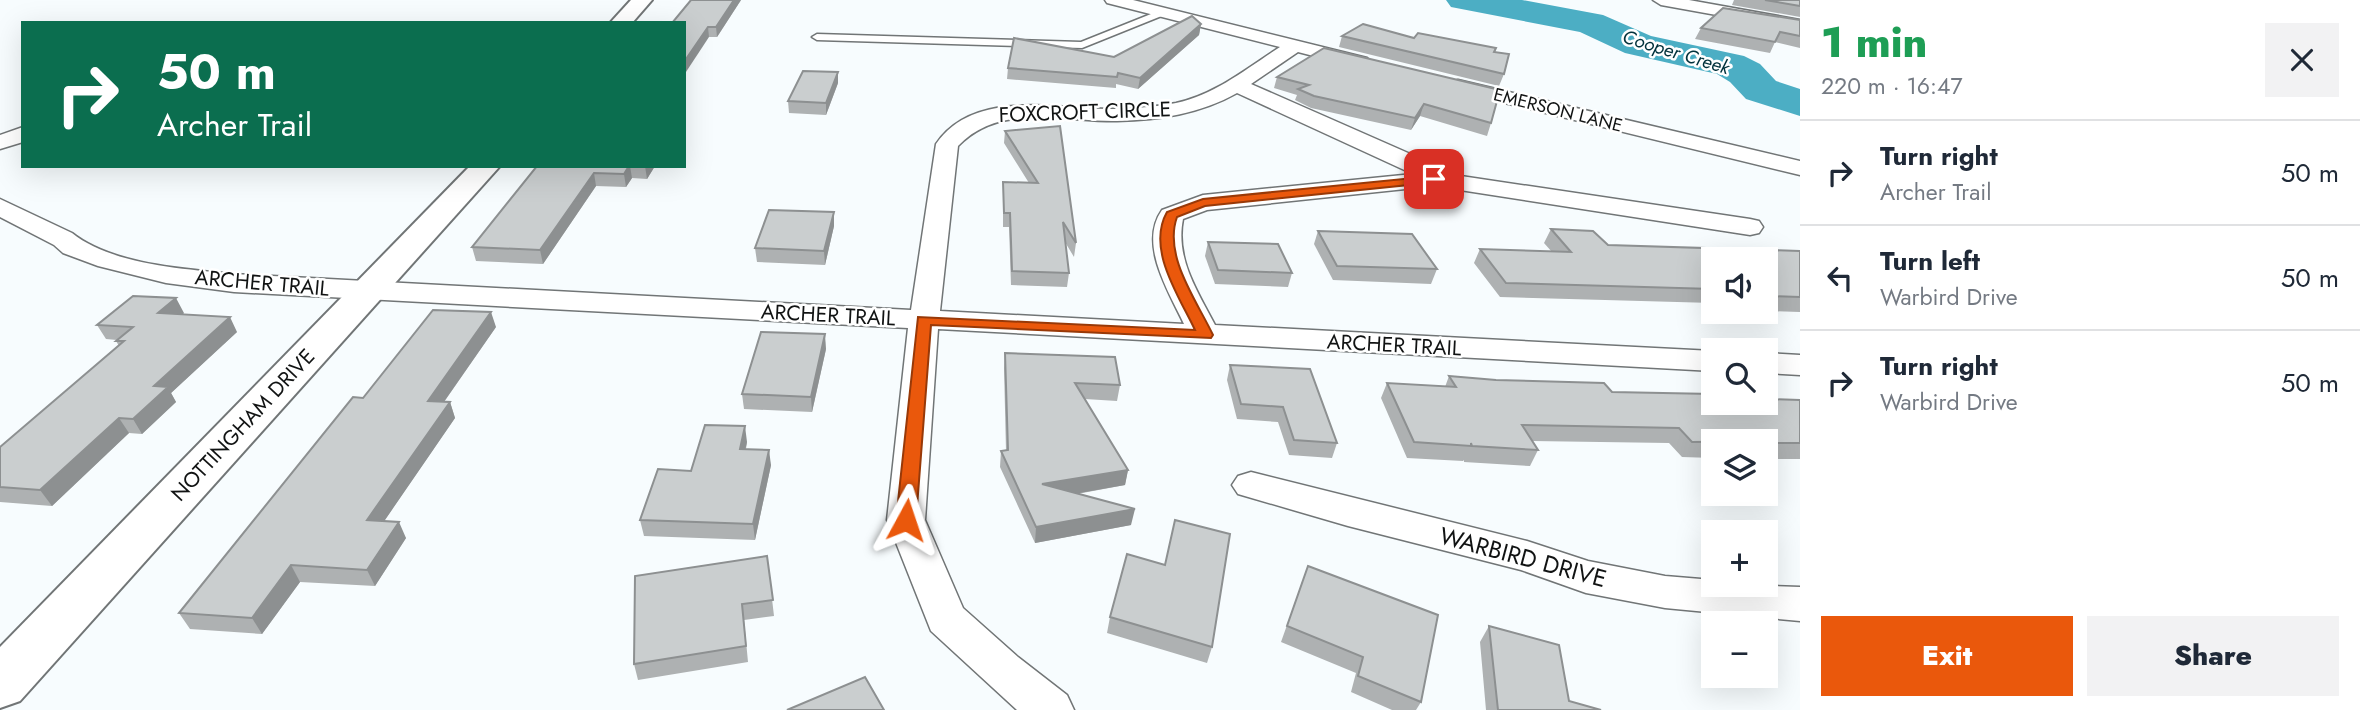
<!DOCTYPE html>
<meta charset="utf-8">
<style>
:root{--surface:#fff;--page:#f2f2f3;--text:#1f2937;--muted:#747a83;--line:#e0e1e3;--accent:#ea580c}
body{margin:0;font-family:Jost,sans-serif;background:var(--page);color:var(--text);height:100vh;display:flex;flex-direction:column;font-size:26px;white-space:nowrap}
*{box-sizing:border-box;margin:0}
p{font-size:23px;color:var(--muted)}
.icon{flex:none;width:38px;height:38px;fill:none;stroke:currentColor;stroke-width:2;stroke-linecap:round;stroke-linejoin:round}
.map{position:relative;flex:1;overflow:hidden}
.side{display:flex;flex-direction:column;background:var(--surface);width:560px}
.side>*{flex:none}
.hud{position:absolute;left:21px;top:21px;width:665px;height:147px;border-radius:0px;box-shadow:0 7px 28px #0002;background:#0b6e4f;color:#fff;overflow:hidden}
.tools{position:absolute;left:1701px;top:247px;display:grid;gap:14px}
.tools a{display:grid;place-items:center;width:77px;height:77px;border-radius:0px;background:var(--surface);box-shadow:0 7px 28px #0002;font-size:35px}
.pin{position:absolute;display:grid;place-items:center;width:60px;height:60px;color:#fff;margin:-30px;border-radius:14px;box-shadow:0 4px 10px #0006}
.me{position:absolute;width:77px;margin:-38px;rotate:5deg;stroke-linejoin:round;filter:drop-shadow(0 0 5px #0008)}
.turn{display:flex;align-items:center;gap:24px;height:147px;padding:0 21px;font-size:32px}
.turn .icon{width:91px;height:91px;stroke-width:2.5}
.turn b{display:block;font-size:49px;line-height:60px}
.round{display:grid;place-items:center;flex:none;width:74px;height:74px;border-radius:0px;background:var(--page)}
.headline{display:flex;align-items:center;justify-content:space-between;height:119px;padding:0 21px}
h1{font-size:42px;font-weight:800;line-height:52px;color:#1e9e55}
.action{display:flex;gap:14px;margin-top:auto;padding:14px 21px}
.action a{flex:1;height:80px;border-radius:0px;background:var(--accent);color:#fff;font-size:28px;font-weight:800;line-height:80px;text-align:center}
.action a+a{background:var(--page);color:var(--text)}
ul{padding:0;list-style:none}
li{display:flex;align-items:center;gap:21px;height:105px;padding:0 21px;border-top:2px solid var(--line)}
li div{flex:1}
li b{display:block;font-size:26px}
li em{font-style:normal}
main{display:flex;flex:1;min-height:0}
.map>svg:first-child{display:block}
</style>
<main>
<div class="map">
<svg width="1800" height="710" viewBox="0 0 1800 710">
<rect width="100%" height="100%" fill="#f7fcfe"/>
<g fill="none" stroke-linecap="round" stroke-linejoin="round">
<path fill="#4caec4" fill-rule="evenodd" d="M 1446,0 L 1522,0 L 1603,15 L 1651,36 L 1744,56 L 1760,64 L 1776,81 L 1800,89 L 1800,116 L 1746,99 L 1730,82 L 1717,74 L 1625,53 L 1580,32 L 1451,7 Z"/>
<defs>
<path id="service" d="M 1161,10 L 1165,13 L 1164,15 L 1082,48 L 817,40 L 812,37 L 817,34 L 1081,42 Z"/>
<g id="minor">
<path d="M 1105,0 L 1133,0 L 1367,58 L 1370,62 L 1367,66 L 1360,68 L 1298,52 L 1251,84 L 1424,160 L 1441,173 L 1750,219 L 1759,221 L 1763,227 L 1759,233 L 1750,235 L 1434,186 L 1207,210 L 1183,219 C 1175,259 1198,292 1215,325 L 1713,351 L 1713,371 L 938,329 L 925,520 L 963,608 L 1018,657 L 1067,695 L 1074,710 L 1017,710 L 931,631 L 887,520 L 908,328 L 234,292 L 166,283 L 98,266 L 63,253 L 54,245 L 0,217 L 0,199 L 72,233 C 112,265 185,269 234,274 L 911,310 L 936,144 C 973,90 1051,108 1107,109 C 1130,109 1154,107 1176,103 C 1215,95 1247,68 1280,47 L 1107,3 ZM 1237,93 L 1413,174 L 1203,195 L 1162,210 C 1138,244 1169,292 1184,324 L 940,311 L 958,146 C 1000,102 1063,122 1117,121 C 1159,120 1200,114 1237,93 Z"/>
<path d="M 1653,0 L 1689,0 L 1800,20 L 1800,30 L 1661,5 Z"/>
<path d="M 1458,80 L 1800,161 L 1800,175 L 1451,90 L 1448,86 L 1451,82 Z"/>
<path d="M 23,127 L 23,142 L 0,149 L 0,135 Z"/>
<path d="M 1766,353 L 1800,355 L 1800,375 L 1766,373 Z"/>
<path d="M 1251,472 L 1527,541 L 1588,561 L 1665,576 L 1713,580 L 1713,584 L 1800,587 L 1800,621 L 1665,608 L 1586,593 L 1521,570 L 1348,526 L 1238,494 L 1232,485 L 1238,476 Z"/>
</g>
<g id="tertiary">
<path d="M 631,0 L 652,0 L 632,23 L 610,23 Z"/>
<path d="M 470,166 L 500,166 L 20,701 L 0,708 L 0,647 Z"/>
</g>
</defs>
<use href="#service" stroke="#717576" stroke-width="3"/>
<use href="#minor" stroke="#717576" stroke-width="3"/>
<use href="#tertiary" stroke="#717576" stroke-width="4"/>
<use href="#service" fill="#fff" fill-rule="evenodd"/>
<use href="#minor" fill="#fff" fill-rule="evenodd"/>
<use href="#tertiary" fill="#fff" fill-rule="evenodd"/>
</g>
<g fill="#aeb1b2">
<path d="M 741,0 L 717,37 L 709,37 L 684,23 Z"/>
<path d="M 1734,0 L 1800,0 L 1800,17 L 1732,5 Z"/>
<path d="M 1800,20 L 1800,48 L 1775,42 L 1770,53 L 1695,39 L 1701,28 Z"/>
<path d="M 1201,24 L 1199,35 L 1138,89 L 1116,84 L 1116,88 L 1007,79 L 1008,68 L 1114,57 Z"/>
<path d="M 1342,36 L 1414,38 L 1496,48 L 1495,52 L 1504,74 L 1499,86 L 1339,47 Z"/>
<path d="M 1324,48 L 1491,123 L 1487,136 L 1420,116 L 1411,130 L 1311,108 L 1295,100 L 1297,95 L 1274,88 L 1277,77 Z"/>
<path d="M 838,83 L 826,115 L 789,113 L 788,101 Z"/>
<path d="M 1005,131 L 1076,243 L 1074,257 L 1065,242 L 1069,273 L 1067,287 L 1011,285 L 1009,227 L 1003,227 L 1003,182 L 1029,183 L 1004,143 Z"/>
<path d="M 537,166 L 655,166 L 647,179 L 632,178 L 626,187 L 596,186 L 543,264 L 476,261 L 472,247 Z"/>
<path d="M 834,212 L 834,226 L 825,265 L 757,262 L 755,248 Z"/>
<path d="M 1551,229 L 1608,245 L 1800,251 L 1800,312 L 1766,311 L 1766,259 L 1713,259 L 1713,303 L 1500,297 L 1474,263 L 1480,249 L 1552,252 L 1544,243 Z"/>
<path d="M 1318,231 L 1437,269 L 1431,284 L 1333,280 L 1314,244 Z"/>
<path d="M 1208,242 L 1292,273 L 1288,287 L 1215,284 L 1205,256 Z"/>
<path d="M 184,313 L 182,315 L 237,332 L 171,393 L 176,402 L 142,434 L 129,433 L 52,506 L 0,502 L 0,447 L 119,346 L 116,341 L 117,340 L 106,339 L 97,325 Z"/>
<path d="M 496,327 L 444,402 L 450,402 L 455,418 L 384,521 L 406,538 L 375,586 L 300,582 L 262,634 L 190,629 L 179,613 L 363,398 Z"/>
<path d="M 826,349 L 812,412 L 744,409 L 742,394 Z"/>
<path d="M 1005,353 L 1120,385 L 1117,401 L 1085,399 L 1128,470 L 1125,485 L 1077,494 L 1131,525 L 1035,543 L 1000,467 L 1001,451 L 1006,451 L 1004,368 Z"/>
<path d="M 1230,365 L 1337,443 L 1332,458 L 1289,455 L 1278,422 L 1237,419 L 1227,380 Z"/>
<path d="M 1449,376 L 1713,402 L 1800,400 L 1800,459 L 1766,459 L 1766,441 L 1713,441 L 1713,458 L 1682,457 L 1669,443 L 1532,441 L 1538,450 L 1530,466 L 1464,462 L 1464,460 L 1463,461 L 1407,458 L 1381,398 L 1387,383 L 1445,387 Z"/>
<path d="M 747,442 L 746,449 L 771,465 L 755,540 L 644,536 L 640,520 L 691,471 Z"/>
<path d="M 767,556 L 774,616 L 744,620 L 748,662 L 638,680 L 634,664 Z"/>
<path d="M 1308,566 L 1421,702 L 1416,710 L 1392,710 L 1351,692 L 1356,673 L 1281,642 Z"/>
<path d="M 1110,617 L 1212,647 L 1207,663 L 1107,633 Z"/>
<path d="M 1489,626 L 1569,701 L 1601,710 L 1486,710 L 1480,642 Z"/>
</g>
<g fill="#8d9091">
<path d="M 734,0 L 741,0 L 717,37 L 716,27 Z"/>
<path d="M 1201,24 L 1199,35 L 1138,89 L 1140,78 Z"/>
<path d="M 708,27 L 709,37 L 684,75 L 684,62 Z"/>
<path d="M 838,72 L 838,83 L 826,115 L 826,103 Z"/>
<path d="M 1424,104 L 1420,116 L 1411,130 L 1415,118 Z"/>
<path d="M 629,166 L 630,166 L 632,178 L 626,187 L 624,174 Z"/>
<path d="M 645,166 L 655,166 L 647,179 Z"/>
<path d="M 594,173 L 596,186 L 543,264 L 540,250 Z"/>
<path d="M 834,212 L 834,226 L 825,265 L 824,251 Z"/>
<path d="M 176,298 L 184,313 L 166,328 L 158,313 Z"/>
<path d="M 491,312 L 496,327 L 434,416 L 428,401 Z"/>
<path d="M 230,317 L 237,332 L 171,393 L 176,402 L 142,434 L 133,419 L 154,386 Z"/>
<path d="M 825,334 L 826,349 L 812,412 L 811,397 Z"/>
<path d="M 450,402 L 455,418 L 374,536 L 367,520 Z"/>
<path d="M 119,418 L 129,433 L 52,506 L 40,490 Z"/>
<path d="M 745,426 L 747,442 L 742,464 L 740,449 Z"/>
<path d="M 769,450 L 771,465 L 755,540 L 753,524 Z"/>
<path d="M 1128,470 L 1125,485 L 1040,500 L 1042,484 Z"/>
<path d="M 1135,509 L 1131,525 L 1035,543 L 1036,527 Z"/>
<path d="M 399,522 L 406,538 L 375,586 L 367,570 Z"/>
<path d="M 291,565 L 300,582 L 262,634 L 252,618 Z"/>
</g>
<g fill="#cacecf" stroke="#8d9091" stroke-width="2">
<path d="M 691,0 L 734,0 L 716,27 L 708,27 L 684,62 L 684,23 L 672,23 Z"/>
<path d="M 1765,0 L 1800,0 L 1800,6 Z"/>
<path d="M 1723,8 L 1800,20 L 1800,36 L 1780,32 L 1775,42 L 1701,28 Z"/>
<path d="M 1192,16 L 1201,24 L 1140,78 L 1118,73 L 1117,77 L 1008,68 L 1014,38 L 1114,57 Z"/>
<path d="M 1363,24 L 1414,38 L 1418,33 L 1496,48 L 1494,52 L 1509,54 L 1504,74 L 1342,36 Z"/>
<path d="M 1324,48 L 1500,90 L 1491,123 L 1424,104 L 1415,118 L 1314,96 L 1298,89 L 1309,85 L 1277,77 Z"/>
<path d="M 803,71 L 838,72 L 826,103 L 788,101 Z"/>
<path d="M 1060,126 L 1076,243 L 1063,222 L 1069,273 L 1012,271 L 1010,213 L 1004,213 L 1003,182 L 1038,183 L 1005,131 Z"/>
<path d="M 537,166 L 629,166 L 624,174 L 594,173 L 540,250 L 472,247 Z"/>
<path d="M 769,210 L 834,212 L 824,251 L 755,248 Z"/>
<path d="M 1551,229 L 1593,231 L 1608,245 L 1800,251 L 1800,297 L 1766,296 L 1766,259 L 1713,259 L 1713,289 L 1506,283 L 1480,249 L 1571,252 Z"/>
<path d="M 1318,231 L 1412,234 L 1437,269 L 1337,266 Z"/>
<path d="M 1208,242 L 1278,244 L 1292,273 L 1218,270 Z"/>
<path d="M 133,296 L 176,298 L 158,313 L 230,317 L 154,386 L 168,387 L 133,419 L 119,418 L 40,490 L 0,487 L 0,447 L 124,341 L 116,341 L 133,327 L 97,325 Z"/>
<path d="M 433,310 L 491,312 L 428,401 L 450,402 L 367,520 L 399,522 L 367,570 L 291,565 L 252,618 L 179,613 L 353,397 L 363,398 Z"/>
<path d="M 761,332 L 825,334 L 811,397 L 742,394 Z"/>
<path d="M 1005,353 L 1115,357 L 1120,385 L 1075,383 L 1128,470 L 1042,484 L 1135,509 L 1036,527 L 1001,451 L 1008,450 Z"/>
<path d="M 1230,365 L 1310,369 L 1337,443 L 1294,440 L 1283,407 L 1241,404 Z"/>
<path d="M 1449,376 L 1496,380 L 1604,383 L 1612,392 L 1713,394 L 1713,402 L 1766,402 L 1766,399 L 1800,400 L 1800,443 L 1766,443 L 1766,441 L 1692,442 L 1679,428 L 1522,425 L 1538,450 L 1472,446 L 1471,443 L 1471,446 L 1414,442 L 1387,383 L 1456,387 Z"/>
<path d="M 705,425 L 745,426 L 740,449 L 769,450 L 753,524 L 640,520 L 658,469 L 691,471 Z"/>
<path d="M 1175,520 L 1230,534 L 1212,647 L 1110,617 L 1127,554 L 1165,565 Z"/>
<path d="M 767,556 L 773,600 L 742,604 L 746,646 L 634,664 L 635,576 Z"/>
<path d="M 1308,566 L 1438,615 L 1421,702 L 1358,676 L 1363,657 L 1287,626 Z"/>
<path d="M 1489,626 L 1559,645 L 1569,701 L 1601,710 L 1498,710 Z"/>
<path d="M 865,677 L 884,710 L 787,710 Z"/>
</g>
<path fill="#ea580c" stroke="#983908" stroke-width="2" d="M 1434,176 L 1440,179 L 1438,182 L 1205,206 L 1177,217 C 1163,256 1197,301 1213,335 L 1211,338 L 931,325 L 916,520 L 913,525 L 899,525 L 896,520 L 918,317 L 1195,330 C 1179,296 1146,249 1167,212 L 1203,199 Z"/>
<g text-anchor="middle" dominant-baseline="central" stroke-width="5" stroke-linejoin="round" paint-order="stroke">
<g font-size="18" fill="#111313" stroke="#fff">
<text transform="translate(1558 110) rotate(14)">EMERSON LANE</text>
</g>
<g font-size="19" font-style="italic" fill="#02323c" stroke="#fff">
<text transform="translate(1676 52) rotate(17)">Cooper Creek</text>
</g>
<g font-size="21" fill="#111313" stroke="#fff">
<text transform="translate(1085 112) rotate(-2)">FOXCROFT CIRCLE</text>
<text transform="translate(262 283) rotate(5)">ARCHER TRAIL</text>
<text transform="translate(828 315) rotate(3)">ARCHER TRAIL</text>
<text transform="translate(1394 345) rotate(3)">ARCHER TRAIL</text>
<text transform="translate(243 425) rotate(-47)">NOTTINGHAM DRIVE</text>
</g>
<g font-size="24" fill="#111313" stroke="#fff">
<text transform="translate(1523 557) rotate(15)">WARBIRD DRIVE</text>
</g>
</g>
</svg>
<div class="tools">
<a><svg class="icon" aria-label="sound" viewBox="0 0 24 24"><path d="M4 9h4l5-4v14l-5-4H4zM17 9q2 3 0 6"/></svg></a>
<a><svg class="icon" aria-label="search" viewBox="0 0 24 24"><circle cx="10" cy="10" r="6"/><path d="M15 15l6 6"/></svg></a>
<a><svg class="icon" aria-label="layers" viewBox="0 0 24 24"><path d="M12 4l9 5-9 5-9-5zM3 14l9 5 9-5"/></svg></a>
<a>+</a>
<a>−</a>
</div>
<div class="pin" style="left:1434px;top:179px;background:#d93025"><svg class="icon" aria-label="arrive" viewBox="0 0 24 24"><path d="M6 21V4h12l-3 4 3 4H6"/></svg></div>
<svg class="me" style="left:906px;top:520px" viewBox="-20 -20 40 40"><path d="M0-17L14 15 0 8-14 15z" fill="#ea580c" stroke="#fff" stroke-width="4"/></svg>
<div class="hud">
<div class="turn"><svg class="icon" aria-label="right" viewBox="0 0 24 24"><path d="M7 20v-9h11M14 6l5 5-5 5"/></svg><div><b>50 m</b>Archer Trail</div></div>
</div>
</div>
<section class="side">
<div class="headline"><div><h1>1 min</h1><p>220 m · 16:47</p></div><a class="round"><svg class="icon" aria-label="close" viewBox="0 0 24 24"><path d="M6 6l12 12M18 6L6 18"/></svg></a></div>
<ul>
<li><svg class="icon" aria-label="right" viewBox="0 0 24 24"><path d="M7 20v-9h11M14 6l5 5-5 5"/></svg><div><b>Turn right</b><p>Archer Trail</p></div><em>50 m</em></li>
<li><svg class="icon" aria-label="left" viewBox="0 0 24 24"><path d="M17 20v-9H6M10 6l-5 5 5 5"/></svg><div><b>Turn left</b><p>Warbird Drive</p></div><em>50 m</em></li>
<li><svg class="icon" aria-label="right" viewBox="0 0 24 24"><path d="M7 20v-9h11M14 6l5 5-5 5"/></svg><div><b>Turn right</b><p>Warbird Drive</p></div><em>50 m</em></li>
</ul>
<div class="action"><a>Exit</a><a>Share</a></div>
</section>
</main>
